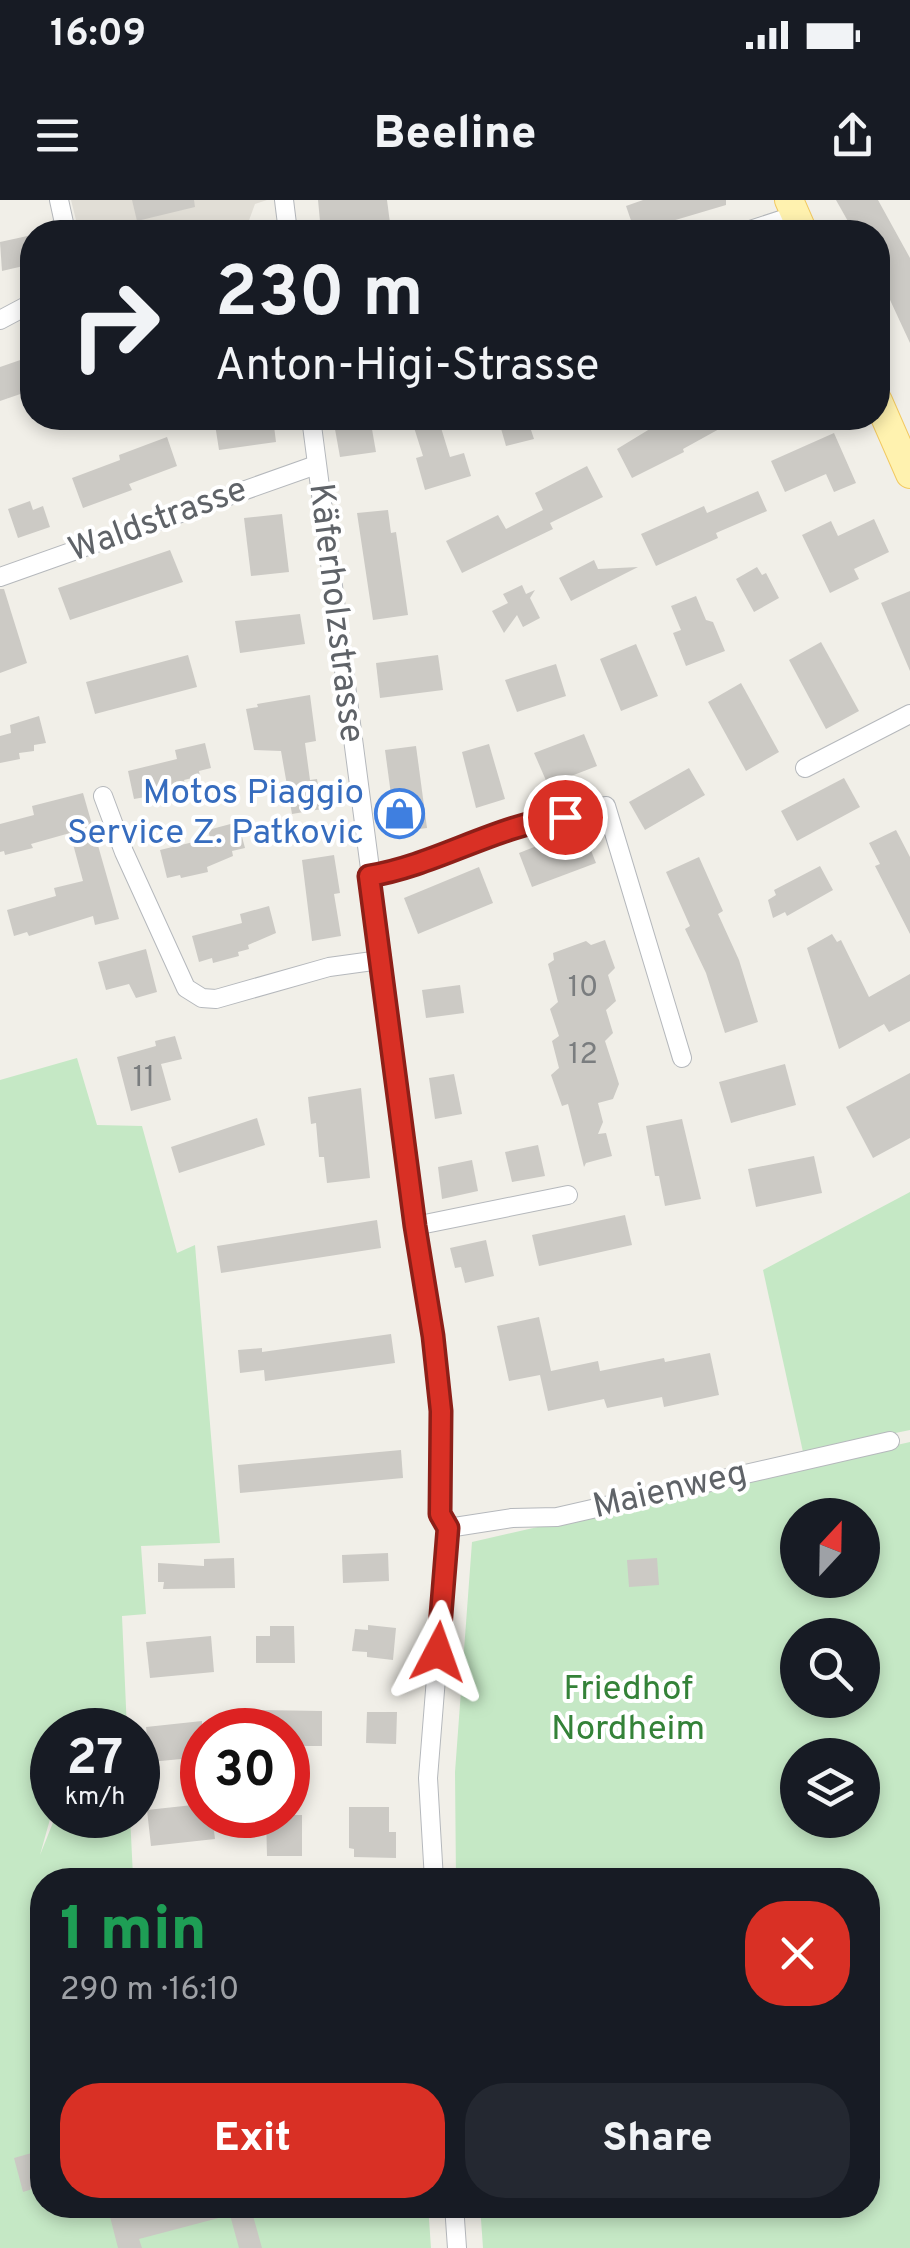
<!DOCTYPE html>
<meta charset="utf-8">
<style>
:root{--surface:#171b24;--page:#242831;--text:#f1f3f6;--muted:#9ea1a6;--accent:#d93025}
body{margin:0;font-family:Overpass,sans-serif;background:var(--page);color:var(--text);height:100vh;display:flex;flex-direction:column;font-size:38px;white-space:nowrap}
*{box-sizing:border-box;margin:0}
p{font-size:32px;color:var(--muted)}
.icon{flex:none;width:55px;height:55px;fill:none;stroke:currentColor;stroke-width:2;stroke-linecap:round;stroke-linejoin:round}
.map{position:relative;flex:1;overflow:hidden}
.side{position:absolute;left:30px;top:1668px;width:850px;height:350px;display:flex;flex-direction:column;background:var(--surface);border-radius:40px;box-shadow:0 5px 15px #0003}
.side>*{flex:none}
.top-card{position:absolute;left:20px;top:20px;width:870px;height:210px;border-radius:40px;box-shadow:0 5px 15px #0003;background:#171b24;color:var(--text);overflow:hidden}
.needle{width:65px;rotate:22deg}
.buttons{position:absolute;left:780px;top:1298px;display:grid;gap:20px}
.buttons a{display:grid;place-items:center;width:100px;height:100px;border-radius:50%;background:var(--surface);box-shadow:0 5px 15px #0003;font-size:50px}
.speed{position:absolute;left:30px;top:1508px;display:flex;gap:20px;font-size:50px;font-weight:700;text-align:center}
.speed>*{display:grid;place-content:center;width:130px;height:130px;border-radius:50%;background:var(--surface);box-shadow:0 5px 15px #0003;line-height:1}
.speed small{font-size:25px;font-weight:400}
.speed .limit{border:15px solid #d22;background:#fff;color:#111}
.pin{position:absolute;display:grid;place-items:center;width:85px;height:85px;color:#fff;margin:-42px;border:5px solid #fff;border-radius:50%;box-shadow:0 2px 10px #0007}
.me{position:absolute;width:110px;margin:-55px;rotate:4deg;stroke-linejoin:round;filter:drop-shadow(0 0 8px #0008)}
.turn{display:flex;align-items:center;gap:35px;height:210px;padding:0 30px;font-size:45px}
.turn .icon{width:130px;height:130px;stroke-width:2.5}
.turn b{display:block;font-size:70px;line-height:85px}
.round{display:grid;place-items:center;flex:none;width:105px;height:105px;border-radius:40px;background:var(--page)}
.overview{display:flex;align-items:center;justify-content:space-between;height:170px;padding:0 30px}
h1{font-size:60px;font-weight:800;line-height:75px;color:#1e9e55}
.cta{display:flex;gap:20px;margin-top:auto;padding:20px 30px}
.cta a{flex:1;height:115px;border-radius:40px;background:var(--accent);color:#fff;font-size:40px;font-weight:800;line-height:115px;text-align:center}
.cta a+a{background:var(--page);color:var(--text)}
.status{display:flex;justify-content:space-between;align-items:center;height:70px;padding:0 50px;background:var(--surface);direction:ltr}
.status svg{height:28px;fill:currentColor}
header{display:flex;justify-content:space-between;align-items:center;height:130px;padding:0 30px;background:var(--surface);font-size:45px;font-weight:800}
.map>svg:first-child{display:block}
</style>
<div class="status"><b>16:09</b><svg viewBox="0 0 49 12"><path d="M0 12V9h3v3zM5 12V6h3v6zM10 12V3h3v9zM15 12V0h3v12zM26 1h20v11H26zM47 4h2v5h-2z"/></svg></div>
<header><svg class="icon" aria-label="menu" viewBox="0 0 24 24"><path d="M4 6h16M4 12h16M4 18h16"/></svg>Beeline<svg class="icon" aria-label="share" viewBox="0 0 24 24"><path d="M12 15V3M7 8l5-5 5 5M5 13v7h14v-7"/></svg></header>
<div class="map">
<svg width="910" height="2048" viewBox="0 0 910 2048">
<rect width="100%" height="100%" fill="#f1efe8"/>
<path fill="#e1ded6" d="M 71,0 L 267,0 L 255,4 L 248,23 L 213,32 L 79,32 Z"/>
<g fill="#c5e8c5" fill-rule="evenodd">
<path d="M 77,858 L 97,925 L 142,926 L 177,1053 L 195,1045 L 220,1343 L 141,1346 L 146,1414 L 122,1416 L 127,1530 L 52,1530 L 52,1612 L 40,1655 L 56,1615 L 130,1615 L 133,1677 L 406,1680 L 42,1680 L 42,2005 L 428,2005 L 431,2048 L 0,2048 L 0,880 Z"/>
<path d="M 910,992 L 910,1230 L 803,1252 L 763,1070 Z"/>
<path d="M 910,1242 L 910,2048 L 483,2048 L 480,2005 L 868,2005 L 868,1680 L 456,1680 L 455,1572 L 472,1342 ZM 798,1315 L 862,1315 L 862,1380 L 798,1380 ZM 798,1435 L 862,1435 L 862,1500 L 798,1500 ZM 798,1555 L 862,1555 L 862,1620 L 798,1620 Z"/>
</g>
<g fill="#cccac5">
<path d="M 132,0 L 194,0 L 195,7 L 137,21 Z"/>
<path d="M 318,0 L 387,0 L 390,23 L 355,32 L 321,32 Z"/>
<path d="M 643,0 L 726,0 L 726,5 L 635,32 L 626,6 Z"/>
<path d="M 836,0 L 878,0 L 910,58 L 910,143 L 878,74 L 878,32 L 854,32 Z"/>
<path d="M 32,35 L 32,64 L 2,71 L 0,42 Z"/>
<path d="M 32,156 L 32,190 L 0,201 L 0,167 Z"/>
<path d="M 214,218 L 273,218 L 276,242 L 219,250 Z"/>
<path d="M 333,218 L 370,218 L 376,252 L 340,257 Z"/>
<path d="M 411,218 L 438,218 L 450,257 L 464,253 L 471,276 L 425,290 L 416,258 L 423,256 Z"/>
<path d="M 498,218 L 527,218 L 534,239 L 506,246 Z"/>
<path d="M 656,218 L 739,218 L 683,249 L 684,252 L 632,278 L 617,249 L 658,224 Z"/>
<path d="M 834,233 L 856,283 L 834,292 L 826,274 L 785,292 L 771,261 Z"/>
<path d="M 167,237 L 177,266 L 129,284 L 132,290 L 83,308 L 72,278 L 120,260 L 119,255 Z"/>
<path d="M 587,266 L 603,297 L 550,323 L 553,329 L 462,373 L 446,341 L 498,315 L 506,329 L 543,310 L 535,293 Z"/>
<path d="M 758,291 L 767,311 L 716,333 L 718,338 L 656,366 L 641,334 L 704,306 L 707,313 Z"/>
<path d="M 30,301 L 33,310 L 43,306 L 50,327 L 18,338 L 8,309 Z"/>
<path d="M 388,310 L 391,333 L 396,332 L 408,415 L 373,420 L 357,313 Z"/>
<path d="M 282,314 L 289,372 L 251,376 L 244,318 Z"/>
<path d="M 874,319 L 889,352 L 854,369 L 859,379 L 830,393 L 802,335 L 831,321 L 838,336 Z"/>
<path d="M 170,350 L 183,382 L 70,420 L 58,388 Z"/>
<path d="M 594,360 L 598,369 L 638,367 L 571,401 L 559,378 Z"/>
<path d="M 757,367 L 762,375 L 766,373 L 779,398 L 754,412 L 736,379 Z"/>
<path d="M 522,385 L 526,394 L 535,390 L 530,398 L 540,418 L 523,427 L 517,415 L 504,433 L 492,411 L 508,403 L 503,394 Z"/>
<path d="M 0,389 L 4,389 L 27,463 L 0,473 Z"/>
<path d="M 910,391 L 910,471 L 881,403 Z"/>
<path d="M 696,396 L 706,420 L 713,422 L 725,451 L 686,466 L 673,433 L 681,430 L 671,406 Z"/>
<path d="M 300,414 L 305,444 L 240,453 L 235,421 Z"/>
<path d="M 821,442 L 859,511 L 826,529 L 789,460 Z"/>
<path d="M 636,444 L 658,496 L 621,511 L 600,459 Z"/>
<path d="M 188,455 L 197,487 L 95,514 L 86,482 Z"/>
<path d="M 438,455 L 443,490 L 380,498 L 376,463 Z"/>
<path d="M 556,464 L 566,496 L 517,512 L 505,480 Z"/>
<path d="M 741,483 L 779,552 L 746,571 L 708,502 Z"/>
<path d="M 310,495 L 316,541 L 305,543 L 310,580 L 317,579 L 322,609 L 292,614 L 281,551 L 254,550 L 246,509 L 258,507 L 257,504 Z"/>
<path d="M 39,516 L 46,543 L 34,545 L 34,551 L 19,553 L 20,559 L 0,563 L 0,536 L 11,533 L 10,525 Z"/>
<path d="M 584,534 L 597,566 L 548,585 L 534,553 Z"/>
<path d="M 205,543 L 211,568 L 199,571 L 200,576 L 184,580 L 185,584 L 173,587 L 174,592 L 134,599 L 128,571 L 177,559 L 175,550 Z"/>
<path d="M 489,544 L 505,599 L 476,608 L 462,552 Z"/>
<path d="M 416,546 L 427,628 L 396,632 L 385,550 Z"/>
<path d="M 689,568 L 705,595 L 645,630 L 629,602 Z"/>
<path d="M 844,578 L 860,607 L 797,641 L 781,611 Z"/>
<path d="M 83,593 L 119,719 L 95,725 L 93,716 L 29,736 L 27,732 L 14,736 L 7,710 L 56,696 L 54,688 L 83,681 L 70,633 L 31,644 L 33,648 L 5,655 L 4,651 L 0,652 L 0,624 L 34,615 L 32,606 Z"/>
<path d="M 238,622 L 245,648 L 232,651 L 233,656 L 207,667 L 208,672 L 181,678 L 180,675 L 167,678 L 160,650 L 210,638 L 208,630 Z"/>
<path d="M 582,628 L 596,663 L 532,687 L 519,653 Z"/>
<path d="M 896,630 L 910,657 L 910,734 L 875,666 L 880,664 L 869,643 Z"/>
<path d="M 334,655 L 340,693 L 334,694 L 341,736 L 312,741 L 302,660 Z"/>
<path d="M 699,657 L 723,711 L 718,714 L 739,760 L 758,822 L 725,833 L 706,773 L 685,729 L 690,726 L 666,672 Z"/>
<path d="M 820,666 L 833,690 L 787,716 L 785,712 L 773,718 L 768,700 L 776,695 L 774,690 Z"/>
<path d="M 479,667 L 493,703 L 418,734 L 404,698 Z"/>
<path d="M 269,706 L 276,733 L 248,745 L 249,749 L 238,752 L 239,756 L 213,763 L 212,758 L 199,762 L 192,736 L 242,723 L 240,714 Z"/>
<path d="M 832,734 L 837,742 L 841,740 L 869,797 L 910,774 L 910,821 L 889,832 L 884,824 L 839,849 L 807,748 Z"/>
<path d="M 605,740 L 615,768 L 608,775 L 616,801 L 606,810 L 613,833 L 605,841 L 619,884 L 613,899 L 598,903 L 603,922 L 598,934 L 606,933 L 612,956 L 586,963 L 584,967 L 568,904 L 562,906 L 551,875 L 559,868 L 552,841 L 559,836 L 550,809 L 558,802 L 548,764 L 554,760 L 553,753 L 586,741 L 591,745 Z"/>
<path d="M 146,749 L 157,792 L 136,798 L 129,784 L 106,790 L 98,762 Z"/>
<path d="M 460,785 L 464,813 L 426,818 L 422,790 Z"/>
<path d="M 175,836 L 182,859 L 161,864 L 171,900 L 131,911 L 117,857 L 156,846 L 155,841 Z"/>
<path d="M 785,864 L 796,905 L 731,923 L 719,882 Z"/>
<path d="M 910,873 L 910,938 L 873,958 L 846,907 Z"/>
<path d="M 454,874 L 462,914 L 435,919 L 429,878 Z"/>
<path d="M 361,888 L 370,978 L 327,983 L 324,957 L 319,957 L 316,923 L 311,924 L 308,897 Z"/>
<path d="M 257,918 L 265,945 L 179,973 L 171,947 Z"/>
<path d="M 682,919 L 701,999 L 665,1006 L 659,976 L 655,976 L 646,926 Z"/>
<path d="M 538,945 L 545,976 L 512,982 L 505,952 Z"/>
<path d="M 814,956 L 822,993 L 756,1007 L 748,969 Z"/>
<path d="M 472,960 L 478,991 L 442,999 L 438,967 Z"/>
<path d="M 625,1015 L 632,1045 L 539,1066 L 532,1035 Z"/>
<path d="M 377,1020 L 381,1048 L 221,1073 L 217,1046 Z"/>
<path d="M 486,1040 L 494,1076 L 465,1083 L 461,1067 L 455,1068 L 450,1048 Z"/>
<path d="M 539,1117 L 551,1171 L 598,1161 L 600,1171 L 664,1158 L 665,1162 L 710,1153 L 719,1195 L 664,1207 L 662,1197 L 607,1208 L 604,1199 L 548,1211 L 540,1175 L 509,1181 L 497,1126 Z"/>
<path d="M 391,1134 L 395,1163 L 265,1181 L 264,1170 L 240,1173 L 238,1150 L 262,1148 L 262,1152 Z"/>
<path d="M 401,1250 L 403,1278 L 240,1293 L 238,1265 Z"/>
<path d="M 388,1353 L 389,1381 L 343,1383 L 342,1355 Z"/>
<path d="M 234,1358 L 235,1388 L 163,1389 L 164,1382 L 158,1382 L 158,1363 L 204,1366 L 204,1359 Z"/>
<path d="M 657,1358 L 659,1385 L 629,1387 L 627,1360 Z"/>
<path d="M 368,1425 L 396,1428 L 393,1460 L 367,1457 L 367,1452 L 352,1451 L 355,1429 L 368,1430 Z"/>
<path d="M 270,1426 L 294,1426 L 295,1463 L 256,1463 L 256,1436 L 270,1436 Z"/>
<path d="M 211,1436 L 214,1472 L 150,1478 L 146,1442 Z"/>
<path d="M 260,1510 L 322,1511 L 322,1546 L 288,1546 L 288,1530 L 260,1530 Z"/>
<path d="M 367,1512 L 397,1512 L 396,1544 L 366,1543 Z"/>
<path d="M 202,1521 L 202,1557 L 150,1562 L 146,1527 Z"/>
<path d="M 202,1604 L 202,1615 L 212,1615 L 215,1639 L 151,1646 L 147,1610 Z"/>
<path d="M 349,1607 L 389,1607 L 389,1632 L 396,1632 L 396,1658 L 354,1657 L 354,1649 L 349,1648 Z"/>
<path d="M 266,1615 L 302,1615 L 302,1656 L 267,1656 Z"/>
<path d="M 42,1950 L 42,1986 L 23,1992 L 14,1958 Z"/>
<path d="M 107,2005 L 250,2005 L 262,2048 L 239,2048 L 230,2015 L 139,2039 L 142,2048 L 118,2048 Z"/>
</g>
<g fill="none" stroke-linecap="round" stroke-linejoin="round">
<defs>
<g id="minor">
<path d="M 59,0 L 66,32"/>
<path d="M 284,0 L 288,32"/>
<path d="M 744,32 L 796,15"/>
<path d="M 0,120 L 32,103"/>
<path d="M 311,218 L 441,1211 L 440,1314 L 448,1328 L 428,1578 L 434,1680"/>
<path d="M 0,377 L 316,265"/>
<path d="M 805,568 L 910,514"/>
<path d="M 103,596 L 124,652 L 186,788 L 202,798 L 216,799 L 329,767 L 380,760"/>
<path d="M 369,676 L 404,670 L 538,620 L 565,617 L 606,606 L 682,858"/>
<path d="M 415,1026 L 568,995"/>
<path d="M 448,1328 L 512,1318 L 557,1317 L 890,1241"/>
<path d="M 454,2005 L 457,2048"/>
</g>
<g id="primary">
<path d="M 789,0 L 803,32"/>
<path d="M 878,201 L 910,274"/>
</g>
</defs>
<use href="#minor" stroke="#b5b8bc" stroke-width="20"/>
<use href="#primary" stroke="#f2c960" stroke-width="30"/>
<use href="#minor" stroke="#fff" stroke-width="18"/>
<use href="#primary" stroke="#fff2af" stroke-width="28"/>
</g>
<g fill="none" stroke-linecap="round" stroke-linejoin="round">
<defs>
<path id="route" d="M 438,1452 L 448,1328 L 440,1314 L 441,1211 L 433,1136 L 415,1026 L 369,676 C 437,665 497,624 565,617"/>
</defs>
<use href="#route" stroke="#8d1f18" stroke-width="25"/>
<use href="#route" stroke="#d93025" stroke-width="18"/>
</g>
<defs>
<symbol id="shop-ring" viewBox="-11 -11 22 22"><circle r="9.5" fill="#fff" stroke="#3f7fe0" stroke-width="1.5"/><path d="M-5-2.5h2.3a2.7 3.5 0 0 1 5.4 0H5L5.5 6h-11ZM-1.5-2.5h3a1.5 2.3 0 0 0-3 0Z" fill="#3f7fe0"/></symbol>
</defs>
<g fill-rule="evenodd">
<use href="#shop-ring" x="372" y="586" width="55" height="55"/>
</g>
<g text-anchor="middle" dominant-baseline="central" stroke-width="8" stroke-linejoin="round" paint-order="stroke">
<g font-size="30" fill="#7a7d7f">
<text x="583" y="788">10</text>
<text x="583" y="855">12</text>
<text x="144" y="878">11</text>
</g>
<g font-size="35" fill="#5f6368" stroke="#fff">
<text transform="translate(158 321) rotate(-20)">Waldstrasse</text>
<text transform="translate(335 413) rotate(83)">Käferholzstrasse</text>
<text transform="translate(670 1291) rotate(-13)">Maienweg</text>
</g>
<g font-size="35" fill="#366cbe" stroke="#fff" text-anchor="end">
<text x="364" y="594">Motos Piaggio<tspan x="364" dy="40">Service Z. Patkovic</tspan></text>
</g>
<g font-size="35" fill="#348238" stroke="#fff">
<text x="628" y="1490">Friedhof<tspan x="628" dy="40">Nordheim</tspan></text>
</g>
</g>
</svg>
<div class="buttons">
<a><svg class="needle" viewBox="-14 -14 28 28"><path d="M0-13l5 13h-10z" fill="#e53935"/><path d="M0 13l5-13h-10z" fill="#9ea1a6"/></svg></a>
<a><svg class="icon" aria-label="search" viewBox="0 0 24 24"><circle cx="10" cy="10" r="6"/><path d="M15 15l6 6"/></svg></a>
<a><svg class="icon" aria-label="layers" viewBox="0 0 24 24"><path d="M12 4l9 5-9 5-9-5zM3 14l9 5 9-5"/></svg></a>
</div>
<div class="speed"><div>27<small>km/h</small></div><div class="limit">30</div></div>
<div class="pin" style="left:565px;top:617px;background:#d93025"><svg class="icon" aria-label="arrive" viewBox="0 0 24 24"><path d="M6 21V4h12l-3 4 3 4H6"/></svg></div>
<svg class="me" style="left:438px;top:1452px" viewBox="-20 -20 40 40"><path d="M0-17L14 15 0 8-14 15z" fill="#d93025" stroke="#fff" stroke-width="4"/></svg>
<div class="top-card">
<div class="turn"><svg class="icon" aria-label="right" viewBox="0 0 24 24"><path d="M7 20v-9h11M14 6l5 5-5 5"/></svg><div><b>230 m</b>Anton-Higi-Strasse</div></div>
</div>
<section class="side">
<div class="overview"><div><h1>1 min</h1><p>290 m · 16:10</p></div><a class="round" style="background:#d93025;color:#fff"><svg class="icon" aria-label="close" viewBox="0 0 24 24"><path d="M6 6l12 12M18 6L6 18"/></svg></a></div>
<div class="cta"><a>Exit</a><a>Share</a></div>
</section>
</div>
